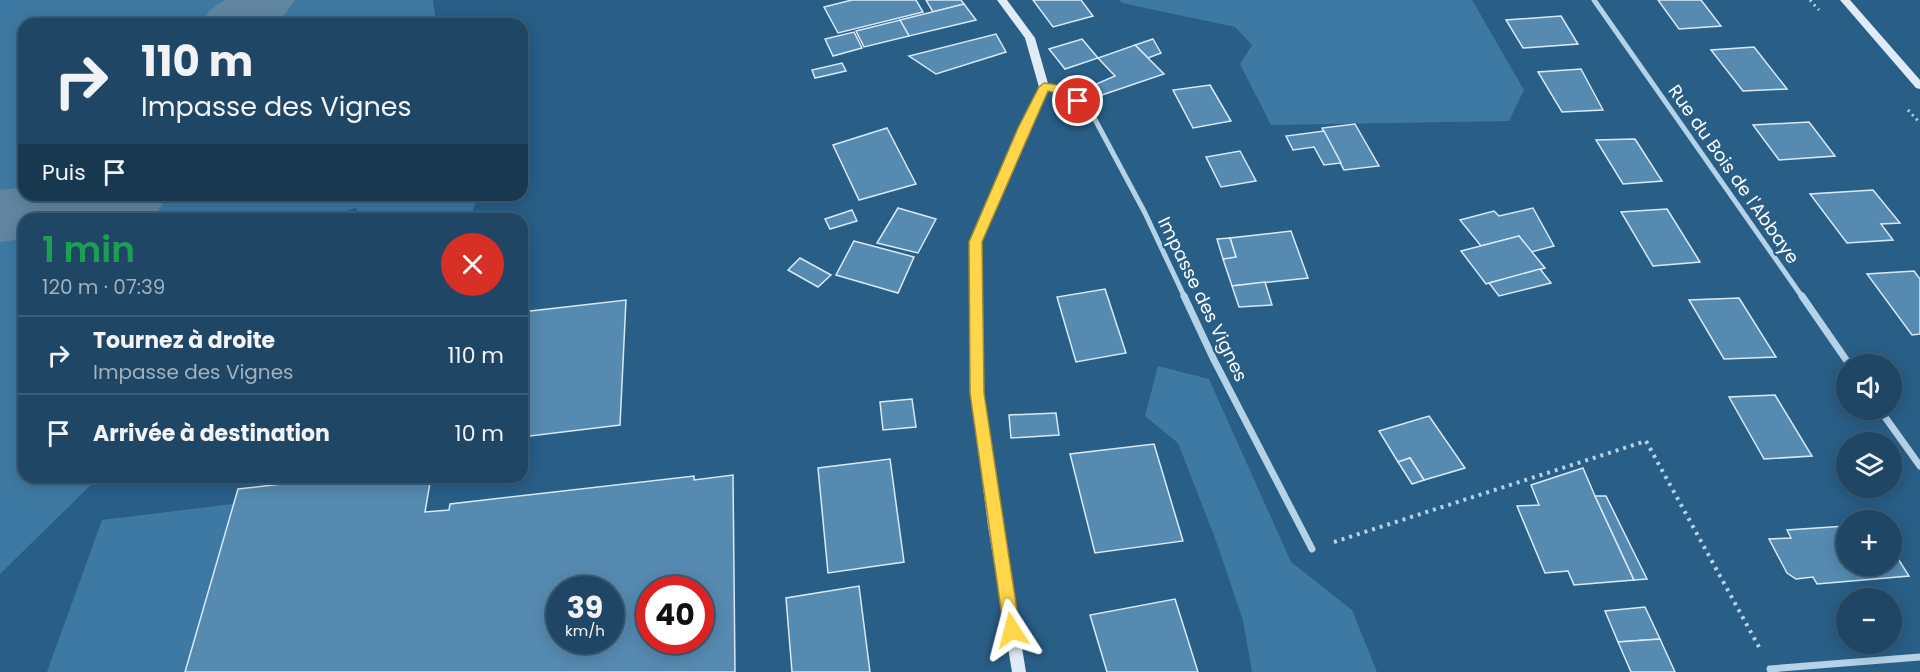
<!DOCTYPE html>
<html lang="fr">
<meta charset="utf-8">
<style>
:root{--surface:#1f4665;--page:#2c506e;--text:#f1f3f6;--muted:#a1b1bf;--line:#3c5e79}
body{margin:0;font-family:Poppins,sans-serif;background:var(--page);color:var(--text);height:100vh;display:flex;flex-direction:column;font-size:22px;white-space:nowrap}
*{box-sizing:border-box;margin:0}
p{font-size:20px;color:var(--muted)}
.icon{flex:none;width:33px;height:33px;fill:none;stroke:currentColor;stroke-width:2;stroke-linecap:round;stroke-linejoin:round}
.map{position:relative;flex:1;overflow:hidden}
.side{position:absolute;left:18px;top:213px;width:510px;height:270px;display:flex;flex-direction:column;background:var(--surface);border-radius:18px;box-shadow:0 3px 15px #0003,0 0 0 2px var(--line)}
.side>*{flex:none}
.hud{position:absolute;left:18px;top:18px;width:510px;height:183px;border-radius:18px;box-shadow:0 3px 15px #0003,0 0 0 2px var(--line);background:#1f4665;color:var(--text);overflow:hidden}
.fabs{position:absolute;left:1836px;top:354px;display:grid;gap:12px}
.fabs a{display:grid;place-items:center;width:66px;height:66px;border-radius:50%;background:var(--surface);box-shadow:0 3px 15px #0003,0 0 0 2px var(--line);font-size:30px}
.speed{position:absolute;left:546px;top:576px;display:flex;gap:12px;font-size:30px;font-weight:700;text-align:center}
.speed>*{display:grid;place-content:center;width:78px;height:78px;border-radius:50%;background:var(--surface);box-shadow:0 3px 15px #0003,0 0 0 2px var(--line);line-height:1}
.speed small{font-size:15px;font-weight:400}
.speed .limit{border:9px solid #d22;background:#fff;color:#111}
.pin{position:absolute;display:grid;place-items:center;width:51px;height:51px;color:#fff;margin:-26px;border:3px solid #fff;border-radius:50%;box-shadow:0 2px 6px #0007}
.me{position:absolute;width:66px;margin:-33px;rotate:351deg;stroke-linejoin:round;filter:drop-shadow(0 0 4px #0008)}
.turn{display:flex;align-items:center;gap:21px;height:126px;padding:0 24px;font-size:27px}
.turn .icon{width:78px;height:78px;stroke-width:2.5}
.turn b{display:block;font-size:42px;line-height:51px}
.then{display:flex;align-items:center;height:57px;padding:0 24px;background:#0003;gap:12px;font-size:22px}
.round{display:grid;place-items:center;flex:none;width:63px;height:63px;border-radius:32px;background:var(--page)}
.overview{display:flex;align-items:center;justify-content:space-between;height:102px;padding:0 24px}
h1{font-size:36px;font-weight:600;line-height:45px;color:#1e9e55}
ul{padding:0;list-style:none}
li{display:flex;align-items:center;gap:18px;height:78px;padding:0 24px;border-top:2px solid var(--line)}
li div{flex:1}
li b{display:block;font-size:22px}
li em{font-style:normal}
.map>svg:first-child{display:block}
</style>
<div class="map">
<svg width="1920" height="672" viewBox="0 0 1920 672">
<rect width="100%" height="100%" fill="#295e87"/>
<g fill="#3e79a3">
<path d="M 0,0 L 433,0 L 436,24 L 24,24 L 24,195 L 478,195 L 470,219 L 365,219 L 355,208 L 326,219 L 24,219 L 24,477 L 99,477 L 0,574 Z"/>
<path d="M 1119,0 L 1472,0 L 1524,90 L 1509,121 L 1271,125 L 1240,64 L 1252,45 L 1235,27 L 1122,3 Z"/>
<path d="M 1158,366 L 1209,379 L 1291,562 L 1352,610 L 1377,672 L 1252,672 L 1243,620 L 1215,538 L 1178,443 L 1145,416 Z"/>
<path d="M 233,504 L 185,672 L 47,672 L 102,520 Z"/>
</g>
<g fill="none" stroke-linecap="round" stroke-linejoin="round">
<g fill="#6186a1" fill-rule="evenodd">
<path d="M 225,0 L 295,0 L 286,13 L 271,24 L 201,24 L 210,10 Z"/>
<path d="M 24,187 L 24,195 L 168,195 L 157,213 L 143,219 L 24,219 L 24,239 L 0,242 L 0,190 Z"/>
</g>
</g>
<g fill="#568ab0" stroke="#d8eaf6" stroke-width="1.5" fill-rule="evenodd">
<path d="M 852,0 L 916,0 L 923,12 L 838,33 L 824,7 Z"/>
<path d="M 926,0 L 961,0 L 964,4 L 933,12 Z"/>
<path d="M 1033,0 L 1081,0 L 1093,16 L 1053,27 Z"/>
<path d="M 1658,0 L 1701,0 L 1721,26 L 1679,29 Z"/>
<path d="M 964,4 L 976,20 L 909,36 L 900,20 Z"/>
<path d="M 1561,16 L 1578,44 L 1523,48 L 1506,20 Z"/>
<path d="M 900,20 L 909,36 L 864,47 L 856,31 Z"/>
<path d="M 854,32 L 862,48 L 833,56 L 825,39 Z"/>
<path d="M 996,34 L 1006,52 L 936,74 L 909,56 Z"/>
<path d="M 1082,39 L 1098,58 L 1065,69 L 1049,49 Z"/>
<path d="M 1153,39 L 1161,53 L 1148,58 L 1135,45 Z"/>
<path d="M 1135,45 L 1164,74 L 1093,98 L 1087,88 L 1115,76 L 1098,58 Z"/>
<path d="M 1754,47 L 1787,89 L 1743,91 L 1711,50 Z"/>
<path d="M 842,63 L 846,71 L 815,78 L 812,70 Z"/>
<path d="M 1581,69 L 1603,110 L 1562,112 L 1538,72 Z"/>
<path d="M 1210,85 L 1231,121 L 1193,128 L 1173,90 Z"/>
<path d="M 1809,122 L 1835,156 L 1779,160 L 1753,125 Z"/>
<path d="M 1355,124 L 1379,166 L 1344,170 L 1322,128 Z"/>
<path d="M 887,128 L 916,184 L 859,200 L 833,145 Z"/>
<path d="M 1324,131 L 1341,163 L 1324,165 L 1314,147 L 1293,150 L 1286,136 Z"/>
<path d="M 1635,139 L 1662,181 L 1623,184 L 1596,140 Z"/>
<path d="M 1240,151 L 1256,181 L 1221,187 L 1206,157 Z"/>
<path d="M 1873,190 L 1900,223 L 1881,224 L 1893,240 L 1847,243 L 1810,194 Z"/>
<path d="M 898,208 L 936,219 L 918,253 L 877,243 Z"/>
<path d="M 1533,208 L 1554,246 L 1531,252 L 1519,236 L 1481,246 L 1460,220 L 1494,211 L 1499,216 Z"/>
<path d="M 1667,209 L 1700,262 L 1653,266 L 1621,212 Z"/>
<path d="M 852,210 L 857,221 L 830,229 L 825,219 Z"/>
<path d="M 1291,231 L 1308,278 L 1232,286 L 1223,259 L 1236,257 L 1230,238 Z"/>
<path d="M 1519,236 L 1545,268 L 1486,284 L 1461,251 Z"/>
<path d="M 1230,238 L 1236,257 L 1223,259 L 1217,239 Z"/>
<path d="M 854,241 L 914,257 L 898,293 L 836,275 Z"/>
<path d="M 800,258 L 831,275 L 818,287 L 788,270 Z"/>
<path d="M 1540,269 L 1551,283 L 1499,296 L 1489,283 Z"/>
<path d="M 1914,271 L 1920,279 L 1920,334 L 1912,335 L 1867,274 Z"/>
<path d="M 1265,282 L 1272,305 L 1239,307 L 1232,286 Z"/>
<path d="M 1105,289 L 1126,353 L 1076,362 L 1057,297 Z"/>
<path d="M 1739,298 L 1776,357 L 1724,359 L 1689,300 Z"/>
<path d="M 626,300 L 620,425 L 522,437 L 522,312 Z"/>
<path d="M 1775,395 L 1812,456 L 1764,459 L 1729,397 Z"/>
<path d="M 912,399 L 916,427 L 883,430 L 880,402 Z"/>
<path d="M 1056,413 L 1059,435 L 1011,438 L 1009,415 Z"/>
<path d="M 1429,416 L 1465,468 L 1424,480 L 1410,458 L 1398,462 L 1379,431 Z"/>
<path d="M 1154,444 L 1183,541 L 1095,553 L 1070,454 Z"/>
<path d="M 1410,458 L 1424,480 L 1412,484 L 1398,462 Z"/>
<path d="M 890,459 L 904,562 L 828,573 L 818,468 Z"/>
<path d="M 1583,468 L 1595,496 L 1634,580 L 1574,585 L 1568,571 L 1545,573 L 1517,506 L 1539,505 L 1531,485 Z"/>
<path d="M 733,475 L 735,672 L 185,672 L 238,489 L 341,477 L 431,477 L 425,512 L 449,510 L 450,504 L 694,476 L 694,480 ZM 560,590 L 610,590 L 610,640 L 560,640 ZM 650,590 L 700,590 L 700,640 L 650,640 Z"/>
<path d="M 1595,496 L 1606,496 L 1647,579 L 1634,580 Z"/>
<path d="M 1846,526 L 1846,566 L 1892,566 L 1892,549 L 1909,576 L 1817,584 L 1813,577 L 1796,579 L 1787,573 L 1769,539 L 1791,538 L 1787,530 Z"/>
<path d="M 859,586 L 870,672 L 792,672 L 786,598 Z"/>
<path d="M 1175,599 L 1198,672 L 1107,672 L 1090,615 Z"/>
<path d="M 1645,607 L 1660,639 L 1618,642 L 1605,611 Z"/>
<path d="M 1660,639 L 1675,672 L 1631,672 L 1618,642 Z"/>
</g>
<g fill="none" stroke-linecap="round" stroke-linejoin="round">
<g stroke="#b5d3e8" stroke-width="3" stroke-dasharray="2 4" stroke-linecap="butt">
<path d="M 1810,0 L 1819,10"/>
<path d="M 1908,110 L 1920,123"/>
</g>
<path stroke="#b5d3e8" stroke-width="4" stroke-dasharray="3 5" stroke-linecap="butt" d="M 1334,542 L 1646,441 L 1759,647"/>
<g stroke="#b5d3e8" stroke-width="5">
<path d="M 1594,0 L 1803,298"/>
<path d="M 1044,87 L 1066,90 L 1091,112 L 1145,213 L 1185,298"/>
</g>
<g stroke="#b5d3e8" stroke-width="7">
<path d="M 1184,296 L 1214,360 L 1312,549"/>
<path d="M 1802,296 L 1849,364"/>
<path d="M 1880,410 L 1920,466"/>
<path d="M 1770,669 L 1920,657"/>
</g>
<g fill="#dfecf7" fill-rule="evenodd">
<path d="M 997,0 L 1007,0 L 1035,38 L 1049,87 L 1029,128 L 981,242 L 983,393 L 1002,526 L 1026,672 L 1012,672 L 988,526 L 971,393 L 969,242 L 1019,128 L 1039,87 L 1025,38 Z"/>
<path d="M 1840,0 L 1850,0 L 1920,80 L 1920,89 L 1916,88 Z"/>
</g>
</g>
<path fill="#ffd54a" stroke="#a68a30" stroke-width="1.5" d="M 1044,83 L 1070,87 L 1084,101 L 1078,105 L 1062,94 L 1048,91 L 982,242 L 984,393 L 1020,630 L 1018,636 L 1012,638 L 1006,636 L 1004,630 L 970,393 L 969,242 L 1018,128 L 1039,87 Z"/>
<g text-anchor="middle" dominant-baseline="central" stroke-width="4.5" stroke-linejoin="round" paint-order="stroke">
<g font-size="18" fill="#fff" stroke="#295e87">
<text transform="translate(1734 174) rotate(55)">Rue du Bois de l'Abbaye</text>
<text transform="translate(1203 299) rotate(64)">Impasse des Vignes</text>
</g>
</g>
</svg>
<div class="fabs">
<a><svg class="icon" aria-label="sound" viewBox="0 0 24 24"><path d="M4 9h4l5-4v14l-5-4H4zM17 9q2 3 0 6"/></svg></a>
<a><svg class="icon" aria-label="layers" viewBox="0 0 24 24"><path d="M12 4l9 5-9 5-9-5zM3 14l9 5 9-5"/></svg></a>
<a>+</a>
<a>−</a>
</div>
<div class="speed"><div>39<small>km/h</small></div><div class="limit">40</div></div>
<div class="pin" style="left:1078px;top:101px;background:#d93025"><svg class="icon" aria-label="arrive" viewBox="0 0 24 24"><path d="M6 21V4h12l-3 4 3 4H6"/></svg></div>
<svg class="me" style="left:1012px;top:630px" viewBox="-20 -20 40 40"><path d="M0-17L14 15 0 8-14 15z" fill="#ffd54a" stroke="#fff" stroke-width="4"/></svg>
<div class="hud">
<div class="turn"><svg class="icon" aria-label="right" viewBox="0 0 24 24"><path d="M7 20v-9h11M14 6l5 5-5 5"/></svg><div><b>110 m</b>Impasse des Vignes</div></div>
<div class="then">Puis<svg class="icon" aria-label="arrive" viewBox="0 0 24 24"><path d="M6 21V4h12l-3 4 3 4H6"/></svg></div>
</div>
<section class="side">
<div class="overview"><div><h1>1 min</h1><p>120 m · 07:39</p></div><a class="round" style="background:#d93025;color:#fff"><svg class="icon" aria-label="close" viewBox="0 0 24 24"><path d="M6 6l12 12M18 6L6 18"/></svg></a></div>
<ul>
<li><svg class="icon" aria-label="right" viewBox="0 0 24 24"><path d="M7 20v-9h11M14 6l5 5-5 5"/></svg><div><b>Tournez à droite</b><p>Impasse des Vignes</p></div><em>110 m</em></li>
<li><svg class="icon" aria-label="arrive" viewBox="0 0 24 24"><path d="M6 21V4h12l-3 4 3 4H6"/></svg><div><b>Arrivée à destination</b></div><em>10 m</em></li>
</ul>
</section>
</div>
